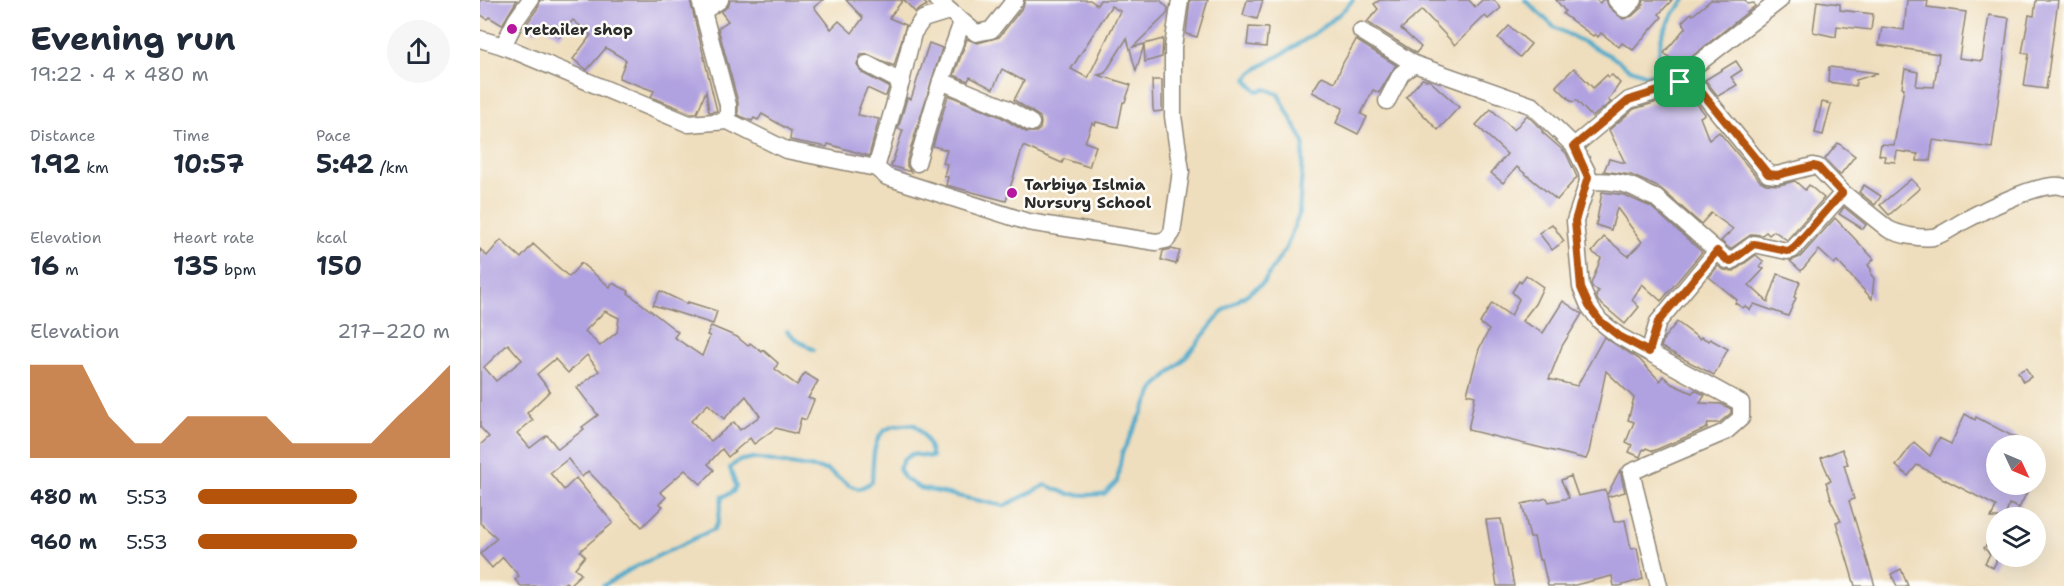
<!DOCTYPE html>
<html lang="en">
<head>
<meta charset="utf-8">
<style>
	:root { --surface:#fff; --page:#f6f6f7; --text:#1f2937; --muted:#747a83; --accent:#b45309 }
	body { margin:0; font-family:"Shantell Sans",sans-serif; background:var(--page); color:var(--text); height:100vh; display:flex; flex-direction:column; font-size:22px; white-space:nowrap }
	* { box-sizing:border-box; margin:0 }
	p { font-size:20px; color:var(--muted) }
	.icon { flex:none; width:33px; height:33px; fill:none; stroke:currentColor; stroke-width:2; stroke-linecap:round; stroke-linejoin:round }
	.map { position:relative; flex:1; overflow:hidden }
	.drawer { display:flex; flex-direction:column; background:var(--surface); width:480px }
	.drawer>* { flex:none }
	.needle { width:39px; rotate:134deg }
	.controls { position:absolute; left:1506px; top:435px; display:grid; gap:12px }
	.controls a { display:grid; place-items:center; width:60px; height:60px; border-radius:50%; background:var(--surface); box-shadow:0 6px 24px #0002; font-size:30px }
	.pin { position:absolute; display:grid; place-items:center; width:51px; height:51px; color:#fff; margin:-26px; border-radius:12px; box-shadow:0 3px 9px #0006 }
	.round { display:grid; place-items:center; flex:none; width:63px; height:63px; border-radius:32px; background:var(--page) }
	.summary { display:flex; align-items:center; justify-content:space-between; height:102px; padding:0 30px }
	h1 { font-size:33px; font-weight:700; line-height:45px }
	.metrics { display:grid; grid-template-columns:repeat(3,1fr); gap:9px; height:102px; padding:6px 30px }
	.metrics div { display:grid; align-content:center }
	.metrics b { font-size:26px; font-weight:700 }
	.metrics small { font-size:16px; font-weight:400 }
	.metrics p { font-size:16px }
	.chart { height:168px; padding:12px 30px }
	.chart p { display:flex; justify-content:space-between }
	.chart svg { width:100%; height:108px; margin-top:6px; fill:var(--accent); opacity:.7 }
	ul { padding:0 30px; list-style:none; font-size:20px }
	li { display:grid; grid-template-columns:96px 72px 1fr; align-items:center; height:45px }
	li i { height:15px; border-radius:8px; background:var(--accent) }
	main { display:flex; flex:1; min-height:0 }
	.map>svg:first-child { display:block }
</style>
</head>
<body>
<main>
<section class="drawer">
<div class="summary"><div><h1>Evening run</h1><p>19:22 · 4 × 480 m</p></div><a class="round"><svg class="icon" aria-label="share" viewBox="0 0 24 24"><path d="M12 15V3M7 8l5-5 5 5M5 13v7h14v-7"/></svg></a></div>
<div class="metrics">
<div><p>Distance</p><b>1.92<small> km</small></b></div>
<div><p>Time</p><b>10:57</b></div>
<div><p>Pace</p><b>5:42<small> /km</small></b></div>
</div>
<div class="metrics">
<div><p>Elevation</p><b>16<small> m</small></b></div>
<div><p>Heart rate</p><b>135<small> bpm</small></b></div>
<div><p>kcal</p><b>150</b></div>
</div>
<div class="chart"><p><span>Elevation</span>217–220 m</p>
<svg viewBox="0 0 160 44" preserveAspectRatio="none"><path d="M0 44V6L10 6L20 6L30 27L40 38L50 38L60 27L70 27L80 27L90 27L100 38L110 38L120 38L130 38L140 27L150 17L160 6V44z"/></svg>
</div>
<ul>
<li><b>480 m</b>5:53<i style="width:63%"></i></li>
<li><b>960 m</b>5:53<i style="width:63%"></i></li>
</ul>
</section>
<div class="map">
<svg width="1584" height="586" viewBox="0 0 1584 586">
	<rect width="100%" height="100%" fill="#fdfcf7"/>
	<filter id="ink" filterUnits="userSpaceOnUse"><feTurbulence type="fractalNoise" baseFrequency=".0167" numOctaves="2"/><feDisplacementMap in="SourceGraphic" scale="12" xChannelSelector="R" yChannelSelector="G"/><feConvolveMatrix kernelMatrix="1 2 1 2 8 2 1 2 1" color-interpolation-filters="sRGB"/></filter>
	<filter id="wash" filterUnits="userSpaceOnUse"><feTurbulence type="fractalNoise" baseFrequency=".008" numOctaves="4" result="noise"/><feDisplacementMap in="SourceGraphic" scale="24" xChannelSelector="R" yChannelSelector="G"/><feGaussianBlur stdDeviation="1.35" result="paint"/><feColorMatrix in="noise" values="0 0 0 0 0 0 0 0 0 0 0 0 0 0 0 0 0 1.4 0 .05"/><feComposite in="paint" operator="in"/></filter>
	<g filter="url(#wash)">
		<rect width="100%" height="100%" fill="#efdebd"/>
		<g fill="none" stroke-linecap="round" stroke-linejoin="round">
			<g stroke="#4ba9ca" stroke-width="4">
				<path d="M1045 0 1074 27 1133 57 1148 68 1167 75 1175 73 1182 35 1193 14 1205 0"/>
				<path d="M307 331 318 341 334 350"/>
				<path d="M123 586 153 568 234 529 238 522 242 497 253 492 256 486 250 468 258 461 273 458 347 470 369 485 379 489 392 482C394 448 391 421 435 425 445 435 449 443 452 457L432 454 424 459 419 469 425 479 440 488 524 506 566 485 588 494 608 495 624 494 637 482 642 453 675 387 706 357 743 311 783 283 806 248 819 214 824 143 798 94 786 89 777 91 766 79C776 68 785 64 797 57 823 42 853 23 873 0"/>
			</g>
		</g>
		<g id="blocks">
			<g fill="#b0a1e0" fill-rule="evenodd">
				<path d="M0 0H37L22 25 9 17 7 19 0 14Z"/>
				<path d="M60 0H210L237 111 229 112 226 91 217 113H211L171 97 174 91 139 78 146 60 126 48 107 70 93 59 111 35 93 20 79 37 61 24 55 32 45 26 59 6Z"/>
				<path d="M250 0H343L334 7 351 29 359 21 372 33 383 18 366 0H423L409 18 426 25 414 66 387 54 381 55 377 64 382 73 409 87 406 96H404L387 88 379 108H380L378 115 399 119 389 156 348 144 347 147 310 140 311 131 282 114 278 120 274 118 272 121 258 115V102L238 28 248 21 241 12 249 5Z"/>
				<path d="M424 0H442L447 5 435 12Z"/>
				<path d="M545 0H610L617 5 620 0H680L688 8 687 14 653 47 683 39 682 57 665 62 664 45 656 71 647 38 625 73 618 75 651 85 645 102H643L638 127 616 122 615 125 612 123 605 142 616 146 609 167 584 159 582 163 543 146 526 201 466 185 468 177 464 176 467 164 463 163 467 150 453 146 468 95 521 117 546 132H556L560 129 561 123 560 117 534 100 544 81 522 69 513 89 490 77 488 81 474 75 487 39 498 43 519 37 543 7ZM631 6 640 11 608 78 591 69Z"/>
				<path d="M710 0H728L717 37 706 34Z"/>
				<path d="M767 0H783L777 19 763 15Z"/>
				<path d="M900 0H989L995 7 1002 0H1014L1021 8 1008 19 1005 16 975 45 942 10 921 29 941 47 936 53 887 22 898 9 894 4Z"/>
				<path d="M1076 0H1116L1120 3 1122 0H1126L1129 7 1143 19 1152 16 1162 7 1164 0H1192L1179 14 1182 17 1153 50 1142 43 1139 47 1121 33 1118 37 1115 34 1113 36 1083 14 1085 11Z"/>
				<path d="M1231 0H1265L1267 4 1274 3 1275 6 1194 71 1189 65 1194 61 1184 53 1206 27 1202 22 1211 13 1213 15Z"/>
				<path d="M1427 0H1448L1447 7 1486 12 1479 58 1502 61 1509 15 1529 18 1512 148 1453 140 1450 161H1437L1438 154 1417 151 1415 162 1404 161 1405 156 1399 155 1401 144 1414 145 1424 88 1422 87 1425 69 1438 72 1436 86 1454 87 1459 54 1399 45 1402 27 1424 30Z"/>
				<path d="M1556 0H1578L1566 89 1544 86 1549 54 1542 53 1549 15 1554 16Z"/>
				<path d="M1337 1 1360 4V10L1393 14 1391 30 1357 26 1356 37 1333 32Z"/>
				<path d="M1029 26 1051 44 1040 57 1018 38Z"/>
				<path d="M769 27 788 28 786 47 767 45Z"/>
				<path d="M876 40 916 65 899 93 893 90 881 114 887 117 878 134 856 123 863 108 832 92 842 76 855 82 863 63Z"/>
				<path d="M449 43 462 48 427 160V166L431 172 411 166 423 130 418 129 427 98 431 99Z"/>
				<path d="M1256 61 1262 70 1251 77 1257 85 1238 96 1225 80Z"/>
				<path d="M1349 67 1398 73 1376 80V86L1348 82Z"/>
				<path d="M1094 68 1113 88 1127 75 1129 77 1132 75 1140 83 1128 100 1131 102 1112 117 1096 100 1094 102 1091 101 1076 86Z"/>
				<path d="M942 79 950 81 979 107 958 130 926 97Z"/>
				<path d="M672 80H682V111L674 112 673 109Z"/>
				<path d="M1205 89 1225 114 1220 117 1229 140 1239 132 1280 181 1286 184 1299 185 1315 181 1325 190 1329 185 1344 198 1307 240 1294 231 1289 235 1286 232 1282 235 1272 234 1250 249 1241 241 1253 229 1231 213 1221 224 1180 188 1151 175 1124 171 1129 159 1145 163 1129 130 1154 109 1197 96Z"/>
				<path d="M1342 102 1351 104 1343 135 1335 133Z"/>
				<path d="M1011 109 1034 130 1047 115 1063 131 1062 132 1086 153 1097 177 1077 200 1037 167 1023 183 1011 173 1027 154 996 125Z"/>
				<path d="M1358 143 1375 156 1360 175 1345 159Z"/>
				<path d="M1431 179 1440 188 1409 215 1400 205Z"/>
				<path d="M1384 185 1401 196 1395 205 1379 192Z"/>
				<path d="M1122 192 1144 195 1171 207 1222 252 1181 301 1162 284 1152 300 1159 307 1145 324 1118 301 1116 295 1119 291 1113 288 1111 284 1121 258 1112 252 1124 237 1148 256 1162 242 1137 208 1131 230 1116 225Z"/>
				<path d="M1364 207 1386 225 1383 229 1359 214Z"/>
				<path d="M1355 218 1394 259 1388 265 1391 269V275L1394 278 1392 299 1357 261 1354 264 1339 250 1321 271 1310 261 1320 257Z"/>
				<path d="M1072 224 1084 241 1072 250 1059 233Z"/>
				<path d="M21 240 41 258 53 244 89 277 101 263 130 287 132 283 149 291 148 293 198 332 194 337 222 356 230 336 227 335 231 326 257 337 268 346 270 343 282 352 283 350 298 363 295 369 317 385 325 373 338 381 328 398 334 400 326 420 321 418 317 434 296 428 274 444 270 438 248 457 242 449 228 464 234 470 221 484 205 470 180 492 186 497 179 504 183 506 162 527 108 471 102 477 88 459 70 473 84 490 96 478 133 523 100 551 105 556 95 568 101 574 89 585 86 582 81 586H41L35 580 39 576 23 557 12 568 0 554 17 538 0 523V445L9 437 0 427V249L7 256ZM125 311 139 318 137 332 120 346 105 331ZM28 344 42 360 16 381 4 367ZM107 355 119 371 97 388 118 415 102 427 104 429 78 449 67 435 50 448 37 433 53 420 47 413 70 391 57 374 75 359 88 373ZM266 396 280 416 260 430 254 422 231 441 211 421 228 404 244 419Z"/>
				<path d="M691 249 700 251 696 264 681 260 683 251Z"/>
				<path d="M1276 255 1284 262 1279 267 1284 269 1269 285 1288 302 1298 274 1320 282 1314 297 1316 298 1308 316 1274 304 1270 310 1265 306 1263 308 1255 303 1257 300 1229 277 1238 266 1244 270 1254 271Z"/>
				<path d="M1046 275 1063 287 1055 304 1042 321 1063 333 1083 301 1102 314 1082 346 1069 379 1097 386 1124 337 1159 359 1180 381 1183 376 1192 384 1212 393 1215 390 1225 395 1220 403 1241 404 1251 409V413L1239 423H1228L1227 428 1173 451 1166 448 1165 450 1163 449 1160 457 1149 452 1152 445 1146 442 1154 422 1148 420 1154 398 1126 371 1109 452 1106 459 988 430 995 396 987 394 999 349 1009 330 1000 323 1012 303 1031 316 1039 299 1032 292 1039 281 1041 283Z"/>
				<path d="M180 291 207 304 208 302 237 311 233 324 173 305Z"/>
				<path d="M1197 322 1220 339 1221 337 1229 341 1230 339 1248 349 1234 375 1181 347 1184 338Z"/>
				<path d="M1546 368 1551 377 1543 382 1538 372Z"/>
				<path d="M1485 414 1495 420 1496 417 1538 439 1534 446H1516V484H1551L1539 508 1529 504 1525 518H1511L1516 506 1437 465 1428 476 1416 466 1434 442 1450 456 1459 438 1471 444Z"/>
				<path d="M1362 449 1368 464 1364 465 1374 499 1369 501 1395 586H1375L1356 522 1361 521 1350 498H1351L1346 482 1351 481 1341 458Z"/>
				<path d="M1140 470 1145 492 1127 497 1134 522 1145 520 1151 549 1157 548 1163 579 1140 586H1134L1132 576 1091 586H1068L1062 560H1059L1054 537 1050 538 1042 504 1067 498 1069 502 1089 498 1081 480 1091 476 1098 496 1125 490 1127 495Z"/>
				<path d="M1021 519 1034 586H1017L1006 520Z"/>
				<path d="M1516 535V562L1513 568 1505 563 1510 554 1504 548Z"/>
				<path d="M1421 569 1428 586H1417L1411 574Z"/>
			</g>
		</g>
	</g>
	<g filter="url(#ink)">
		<use href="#blocks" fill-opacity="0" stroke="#8d8474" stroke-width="1.5"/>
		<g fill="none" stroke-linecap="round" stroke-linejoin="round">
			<g stroke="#8d8474" stroke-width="19">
				<g id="minor">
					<path d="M220 0 248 105V121"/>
					<path d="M457 0 496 33 511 30 535 0"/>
					<path d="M1136 0 1145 9 1154 0"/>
					<path d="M225 10 240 0"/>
					<path d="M881 31 934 64 1053 106 1094 146"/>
					<path d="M0 39 23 46 209 124 248 121 306 150 396 168 407 177 548 222 676 242 686 240 692 233 701 171 693 116V47L700 0"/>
					<path d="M23 46 36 20 50 0"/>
					<path d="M387 64 421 82"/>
					<path d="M1206 73 1288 174 1297 175 1333 166 1338 167 1363 193 1408 229C1420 235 1440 239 1453 237 1463 235 1473 227 1482 222 1500 212 1566 178 1584 187"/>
					<path d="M461 81 526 108 551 123"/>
					<path d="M907 101 921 74 934 64"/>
					<path d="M437 163 461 81 482 22"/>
					<path d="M396 168 421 82 433 33 443 19 469 11"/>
					<path d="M1108 182 1107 172 1094 146 1149 100 1194 86 1206 73 1300 0"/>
					<path d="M1169 352 1178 322 1237 251 1247 260 1251 261 1274 244 1307 251 1312 250 1363 193"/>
					<path d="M1179 586 1151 472 1245 432 1261 418V403L1139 336 1120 321 1109 306 1101 287 1095 221 1108 182C1124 180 1145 182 1159 190 1166 194 1169 196 1176 198L1237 251"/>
				</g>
			</g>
			<use href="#minor" stroke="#fff" stroke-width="16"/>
		</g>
	</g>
	<g fill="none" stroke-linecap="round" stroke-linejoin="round" filter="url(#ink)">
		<g stroke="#fff" stroke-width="12">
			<path id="route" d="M1206 73 1288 174 1297 175 1333 166 1338 167 1362 193 1312 250 1307 251 1274 244 1251 261 1247 260 1237 251 1178 322 1169 352 1139 336 1120 321 1109 306 1101 288 1095 221 1108 177 1094 146 1149 100 1194 86Z"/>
		</g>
		<use href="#route" stroke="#b45309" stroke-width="8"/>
	</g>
	<g fill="#b5179e" stroke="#fdfcf7" stroke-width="2">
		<circle cx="32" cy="29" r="6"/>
		<circle cx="532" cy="193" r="6"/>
	</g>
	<g text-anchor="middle" stroke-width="5" stroke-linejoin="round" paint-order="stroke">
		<g font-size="16" font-weight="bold" fill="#2b2b2b" stroke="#fdfcf7" text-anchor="start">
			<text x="44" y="35">retailer shop</text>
			<text x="544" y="190">Tarbiya Islmia<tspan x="544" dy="18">Nursury School</tspan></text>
		</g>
	</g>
</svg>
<div class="controls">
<a><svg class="needle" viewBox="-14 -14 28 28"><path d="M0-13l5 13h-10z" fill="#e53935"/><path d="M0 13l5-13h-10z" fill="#747a83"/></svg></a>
<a><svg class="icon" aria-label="layers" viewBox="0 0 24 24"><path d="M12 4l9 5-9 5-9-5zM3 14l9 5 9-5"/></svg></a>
</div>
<div class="pin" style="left:1200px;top:82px;background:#1e9e55"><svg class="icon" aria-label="arrive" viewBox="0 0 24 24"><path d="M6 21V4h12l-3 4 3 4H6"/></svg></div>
</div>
</main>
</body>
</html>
